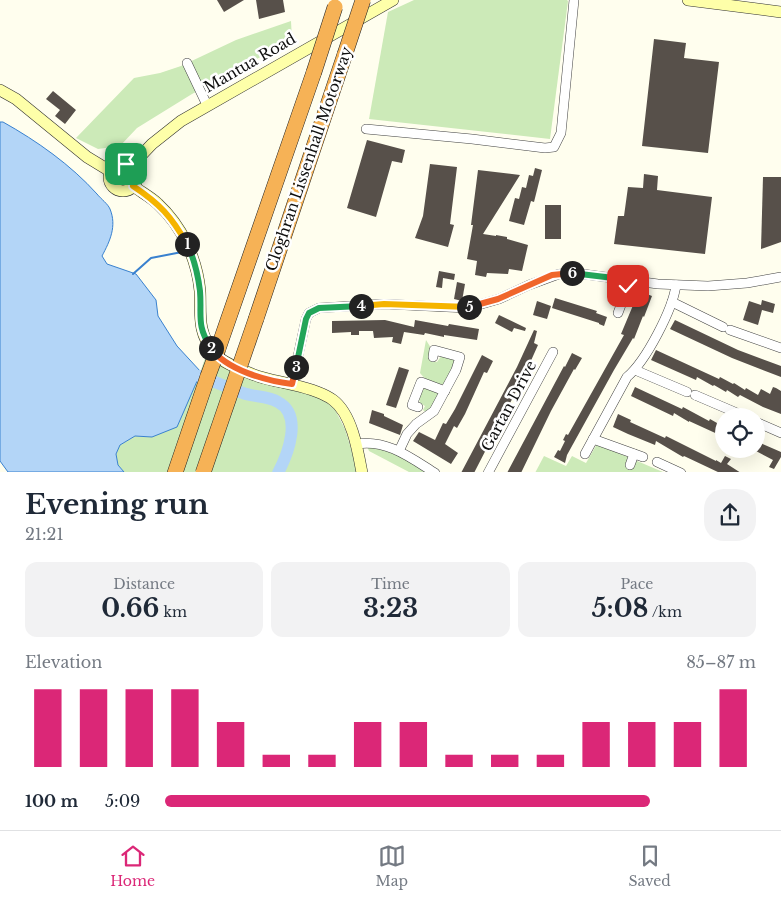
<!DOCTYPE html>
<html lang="en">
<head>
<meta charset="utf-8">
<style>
	:root { --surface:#fff; --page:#f2f2f3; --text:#1f2937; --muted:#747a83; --line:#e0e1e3; --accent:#db2777 }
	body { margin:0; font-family:"Libre Baskerville",serif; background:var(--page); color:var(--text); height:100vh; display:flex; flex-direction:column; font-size:19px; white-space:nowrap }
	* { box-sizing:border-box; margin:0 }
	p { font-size:16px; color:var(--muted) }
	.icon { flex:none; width:28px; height:28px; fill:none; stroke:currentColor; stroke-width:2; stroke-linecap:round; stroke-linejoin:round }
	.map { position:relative; height:472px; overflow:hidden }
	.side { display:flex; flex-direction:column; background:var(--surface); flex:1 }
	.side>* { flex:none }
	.buttons { position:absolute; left:715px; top:408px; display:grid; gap:10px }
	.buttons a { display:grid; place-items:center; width:50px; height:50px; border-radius:50%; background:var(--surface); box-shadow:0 5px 20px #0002; font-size:25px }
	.pin { position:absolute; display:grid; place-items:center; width:42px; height:42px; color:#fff; margin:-21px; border-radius:10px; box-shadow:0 2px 8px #0006 }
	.km { position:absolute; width:25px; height:25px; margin:-12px; border-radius:50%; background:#222; color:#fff; font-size:14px; line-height:25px; text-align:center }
	.round { display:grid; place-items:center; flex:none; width:52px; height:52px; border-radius:20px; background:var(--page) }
	.head { display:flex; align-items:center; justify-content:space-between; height:85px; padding:0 25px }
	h1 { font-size:28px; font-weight:800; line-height:38px }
	.stats { display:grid; grid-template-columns:repeat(3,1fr); gap:8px; height:85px; padding:5px 25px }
	.stats div { display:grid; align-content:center; border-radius:12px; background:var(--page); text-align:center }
	.stats b { font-size:25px; font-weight:800 }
	.stats small { font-size:14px; font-weight:400 }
	.stats p { font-size:14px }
	.chart { height:140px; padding:10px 25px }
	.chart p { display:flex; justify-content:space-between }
	.chart svg { width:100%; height:90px; margin-top:5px; stroke:var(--accent); stroke-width:6 }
	ul { padding:0 25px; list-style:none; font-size:16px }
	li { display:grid; grid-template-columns:80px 60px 1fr; align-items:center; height:38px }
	li i { height:12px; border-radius:6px; background:var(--accent) }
	.dock { display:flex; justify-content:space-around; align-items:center; height:70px; border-top:1px solid var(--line); background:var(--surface); font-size:14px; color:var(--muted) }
	.dock a { display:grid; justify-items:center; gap:2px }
	.dock .on { color:var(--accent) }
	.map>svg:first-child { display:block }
</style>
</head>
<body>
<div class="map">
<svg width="781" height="473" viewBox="0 0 781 473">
	<rect width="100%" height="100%" fill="#fffeee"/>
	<g fill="#cceab8">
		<path d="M414 0H567L568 1 550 139 369 119 388 12Z"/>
		<path d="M291 21 292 40 192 94 137 128 120 146 98 149 76 138 134 78 160 73 181 66 236 40Z"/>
		<path d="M426 340 431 348 429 360 437 362 442 355 456 359V363L445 384C435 385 426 381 420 373Z"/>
		<path d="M207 352 248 379 301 391 322 399 334 408 345 429 358 472H124L118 465 116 454 120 445 135 436 152 437 199 376Z"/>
		<path d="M427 387 437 392 439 395 437 403 427 413 423 410 425 406 420 403 419 398 422 390Z"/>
		<path d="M597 444 663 472 535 473 544 456 566 466 572 456 586 463Z"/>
		<path d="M367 446C389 446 411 462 428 472H409L369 451Z"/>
	</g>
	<path fill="#b3d5f7" stroke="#3981cf" d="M0 122H3C37 141 71 165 97 194 101 199 108 204 110 209 117 226 110 241 102 256L107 264 136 274 156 300 158 316 177 346 201 372 177 427 152 437 135 436 120 445 116 454 118 465 124 472H8L0 461Z"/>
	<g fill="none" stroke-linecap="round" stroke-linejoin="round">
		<path stroke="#3981cf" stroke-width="2" d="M133 274 151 258 182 252"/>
		<path stroke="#b3d5f7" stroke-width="12" d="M199 376C214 381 228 388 243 393 254 397 268 396 278 402 303 415 288 454 278 473"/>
	</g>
	<g fill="#57504a">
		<path d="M217 0H244L224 12Z"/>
		<path d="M256 0H283L285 12 259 19Z"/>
		<path d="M654 39 686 43 684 58 719 62 708 153 642 146Z"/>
		<path d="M53 91 76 110 65 124 55 116 60 110 46 99Z"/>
		<path d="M367 140 405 150 402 163 392 161 376 217 347 208Z"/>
		<path d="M430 164 457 167 450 224 454 225 448 247 415 238 423 216Z"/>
		<path d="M535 168 542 170 534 202 531 201 524 225 509 221 515 198 519 199 522 187 526 188 529 175 533 176Z"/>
		<path d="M478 170 520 175 483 234 496 236V235L507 237V239L528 245 522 271 509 269 508 274 487 273 486 277 475 275 477 261 467 259 473 225H471Z"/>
		<path d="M644 174 658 176 657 190 712 197 705 254 614 244 618 216H624L628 187 643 188Z"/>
		<path d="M763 177H781V242L761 249Z"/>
		<rect x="545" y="205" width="16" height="34"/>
		<path d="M439 271 455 274 454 280 443 278 442 288 436 287Z"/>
		<path d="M457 282 465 284 462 301 454 299Z"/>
		<path d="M639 291 652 296 644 317 643 316 634 339 633 338 614 370 567 455 565 463 554 457 558 450 560 451 565 441 563 440 566 434 568 435 624 335 621 334Z"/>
		<path d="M555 298 597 311 596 313 607 317 604 326 599 324V323L552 308Z"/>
		<path d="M762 300 775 304 773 313 762 310 758 325 743 320 749 301 761 305Z"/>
		<path d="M537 301 551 306 547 319 533 315Z"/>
		<path d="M499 315 526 328 525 331 514 328 512 332 495 323Z"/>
		<path d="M385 320 414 327 415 320 448 326 449 324 479 329 477 340 444 335V337L425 333 424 335 404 332 401 344 392 342 393 337 374 338 373 331H359V335H351V332L332 333V321Z"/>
		<path d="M675 320 738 350 781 366V377L732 358 670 329Z"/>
		<path d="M534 330 537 331 534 343 538 345 525 374 474 473H461L517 367Z"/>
		<path d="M656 350 719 379 720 377 733 384 734 383 745 390 746 388 758 395 761 389 770 394 773 387 776 388 781 391V414L763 407 740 395 738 397 727 390 726 392 714 385 713 386 697 377 696 380 651 360Z"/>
		<path d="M572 353 582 358 575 370 574 369 551 411 521 473H507L564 366 565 367Z"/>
		<path d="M482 355 493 361 487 373 484 372 465 414 457 428 454 426 445 444 458 453 451 464 413 441 419 432 435 440 443 423 446 424 455 409Z"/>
		<path d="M399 367 409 370 396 408 386 405Z"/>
		<path d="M635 387 682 409 683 407 709 421 710 419 724 427V437L689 421V422L674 413 673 416 631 396Z"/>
		<path d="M372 410 384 414V416L403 425 400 435 369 423Z"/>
		<path d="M618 414 631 420 630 422 665 438 666 436 716 461V460L721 463 725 456 731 459 727 464 741 473H720L684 456 683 457 656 441 655 445 628 434 613 427Z"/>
		<path d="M756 441 781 452V457L774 469 769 467 773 460 756 451Z"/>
	</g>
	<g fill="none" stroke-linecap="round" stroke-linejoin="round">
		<g stroke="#414141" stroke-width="10">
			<g id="street">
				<path d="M187 63 207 105"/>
				<path d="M366 129 472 139 545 148 554 147 561 133 574 0"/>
				<path d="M672 302 723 327"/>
				<path d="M618 313 630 281"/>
				<path d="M730 330 781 348"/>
				<path d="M635 370 687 392"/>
				<path d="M292 384 306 319 309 313 319 308 384 304 468 308 499 299 529 285 559 274 575 273 658 284 708 286 747 283 781 277"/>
				<path d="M695 395 744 416"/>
				<path d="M418 407 412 405 421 382 445 391"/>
				<path d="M756 422 781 433"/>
				<path d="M593 439 643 457"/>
				<path d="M357 444C387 439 411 458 435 473"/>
				<path d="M399 451 407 434 416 424 434 411 456 370 460 357 434 350 433 357"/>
				<path d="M585 454 627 377C646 361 673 309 676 285"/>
				<path d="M657 462 681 473"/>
				<path d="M630 465 634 454"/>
				<path d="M488 473 553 352"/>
			</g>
		</g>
		<g stroke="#303030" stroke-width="12">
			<g id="secondary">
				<path d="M688 0 781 12"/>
				<path d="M0 90 16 99 87 157 110 171"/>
				<circle cx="123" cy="177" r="14"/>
				<path d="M131 166 152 144 181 121 393 0"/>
				<path d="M133 186C141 192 151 197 158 204 182 226 197 259 200 291 201 316 197 331 214 353 221 362 236 367 247 372 262 379 278 381 294 385 307 388 322 392 333 400 352 414 358 451 362 473"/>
			</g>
		</g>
		<g stroke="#1f1f1f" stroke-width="16">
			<g id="highway">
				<path d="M256 319 345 54"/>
				<path d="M218 349 314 72"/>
				<path d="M175 473 208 376"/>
			</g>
		</g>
		<use href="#street" stroke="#fff" stroke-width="9"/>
		<use href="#secondary" stroke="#feffa9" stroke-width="11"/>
		<use href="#highway" stroke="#f6b256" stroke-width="15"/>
		<g stroke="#1f1f1f" stroke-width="16" stroke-linecap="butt">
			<g id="highway-bridge">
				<path d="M345 54 363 0"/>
				<path d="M314 72 335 7"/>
				<path d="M208 376 218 349"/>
				<path d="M203 473 256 319"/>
			</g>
		</g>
		<use href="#highway-bridge" stroke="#f6b256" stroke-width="15"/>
	</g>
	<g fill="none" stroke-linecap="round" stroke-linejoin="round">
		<g stroke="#fff" stroke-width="10">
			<path id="split-1" d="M126 164C136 168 139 177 133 186 160 204 171 216 187 244"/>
		</g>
		<g stroke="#fff" stroke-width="10">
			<path id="split-2" d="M187 244C194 258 198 275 200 291 202 316 196 325 211 348"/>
		</g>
		<g stroke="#fff" stroke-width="10">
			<path id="split-3" d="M211 348C226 370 267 381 292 384L296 367"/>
		</g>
		<g stroke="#fff" stroke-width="10">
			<path id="split-4" d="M296 367 306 319 309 313 319 308 361 306"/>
		</g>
		<g stroke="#fff" stroke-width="10">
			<path id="split-5" d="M361 306 384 304 469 307"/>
		</g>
		<g stroke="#fff" stroke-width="10">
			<path id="split-6" d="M469 307 498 299 552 275 572 273"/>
		</g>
		<g stroke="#fff" stroke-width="10">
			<path id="split-7" d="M572 273 630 280 628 286"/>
		</g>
		<use href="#split-1" stroke="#f5b400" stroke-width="6"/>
		<use href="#split-2" stroke="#22a559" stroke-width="6"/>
		<use href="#split-3" stroke="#f0652b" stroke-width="6"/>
		<use href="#split-4" stroke="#22a559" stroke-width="6"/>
		<use href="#split-5" stroke="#f5b400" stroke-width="6"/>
		<use href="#split-6" stroke="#f0652b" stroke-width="6"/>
		<use href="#split-7" stroke="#22a559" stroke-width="6"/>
	</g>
	<g text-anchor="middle" stroke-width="5" stroke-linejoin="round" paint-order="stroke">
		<g font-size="15" fill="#0e0e0e" stroke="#fff">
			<text transform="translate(250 63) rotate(-30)" y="5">Mantua Road</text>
			<text transform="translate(309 159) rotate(-71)" y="5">Cloghran Lissenhall Motorway</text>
			<text transform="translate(509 406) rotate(-62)" y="5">Gartan Drive</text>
		</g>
	</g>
</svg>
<div class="buttons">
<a><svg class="icon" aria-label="locate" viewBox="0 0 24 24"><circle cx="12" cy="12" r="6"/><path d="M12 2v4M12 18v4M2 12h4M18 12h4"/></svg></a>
</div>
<div class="pin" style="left:126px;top:164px;background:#1e9e55"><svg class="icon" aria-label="arrive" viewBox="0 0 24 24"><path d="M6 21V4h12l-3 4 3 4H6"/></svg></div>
<div class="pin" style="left:628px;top:286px;background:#d93025"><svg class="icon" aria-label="check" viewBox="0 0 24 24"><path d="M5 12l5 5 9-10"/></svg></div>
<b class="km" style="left:187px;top:244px">1</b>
<b class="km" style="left:211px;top:348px">2</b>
<b class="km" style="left:296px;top:367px">3</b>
<b class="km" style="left:361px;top:306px">4</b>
<b class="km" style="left:469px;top:307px">5</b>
<b class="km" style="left:572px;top:273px">6</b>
</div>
<section class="side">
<div class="head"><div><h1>Evening run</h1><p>21:21</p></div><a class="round"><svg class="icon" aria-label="share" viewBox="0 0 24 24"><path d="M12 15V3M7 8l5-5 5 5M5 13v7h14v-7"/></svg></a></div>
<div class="stats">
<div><p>Distance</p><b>0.66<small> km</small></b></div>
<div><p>Time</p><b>3:23</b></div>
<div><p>Pace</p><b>5:08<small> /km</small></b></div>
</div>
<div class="chart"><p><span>Elevation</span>85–87 m</p>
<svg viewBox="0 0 160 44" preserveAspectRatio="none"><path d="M5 44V6M15 44V6M25 44V6M35 44V6M45 44V22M55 44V38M65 44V38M75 44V22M85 44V22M95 44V38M105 44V38M115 44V38M125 44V22M135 44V22M145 44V22M155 44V6"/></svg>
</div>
<ul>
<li><b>100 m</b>5:09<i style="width:82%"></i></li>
</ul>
</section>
<nav class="dock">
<a class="on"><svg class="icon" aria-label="home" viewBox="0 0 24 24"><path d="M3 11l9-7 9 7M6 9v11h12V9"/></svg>Home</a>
<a><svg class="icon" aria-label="map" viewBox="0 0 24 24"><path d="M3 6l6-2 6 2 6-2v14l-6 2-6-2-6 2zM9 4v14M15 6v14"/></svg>Map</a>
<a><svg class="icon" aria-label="saved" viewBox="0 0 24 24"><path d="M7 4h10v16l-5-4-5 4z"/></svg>Saved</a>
</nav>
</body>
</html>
